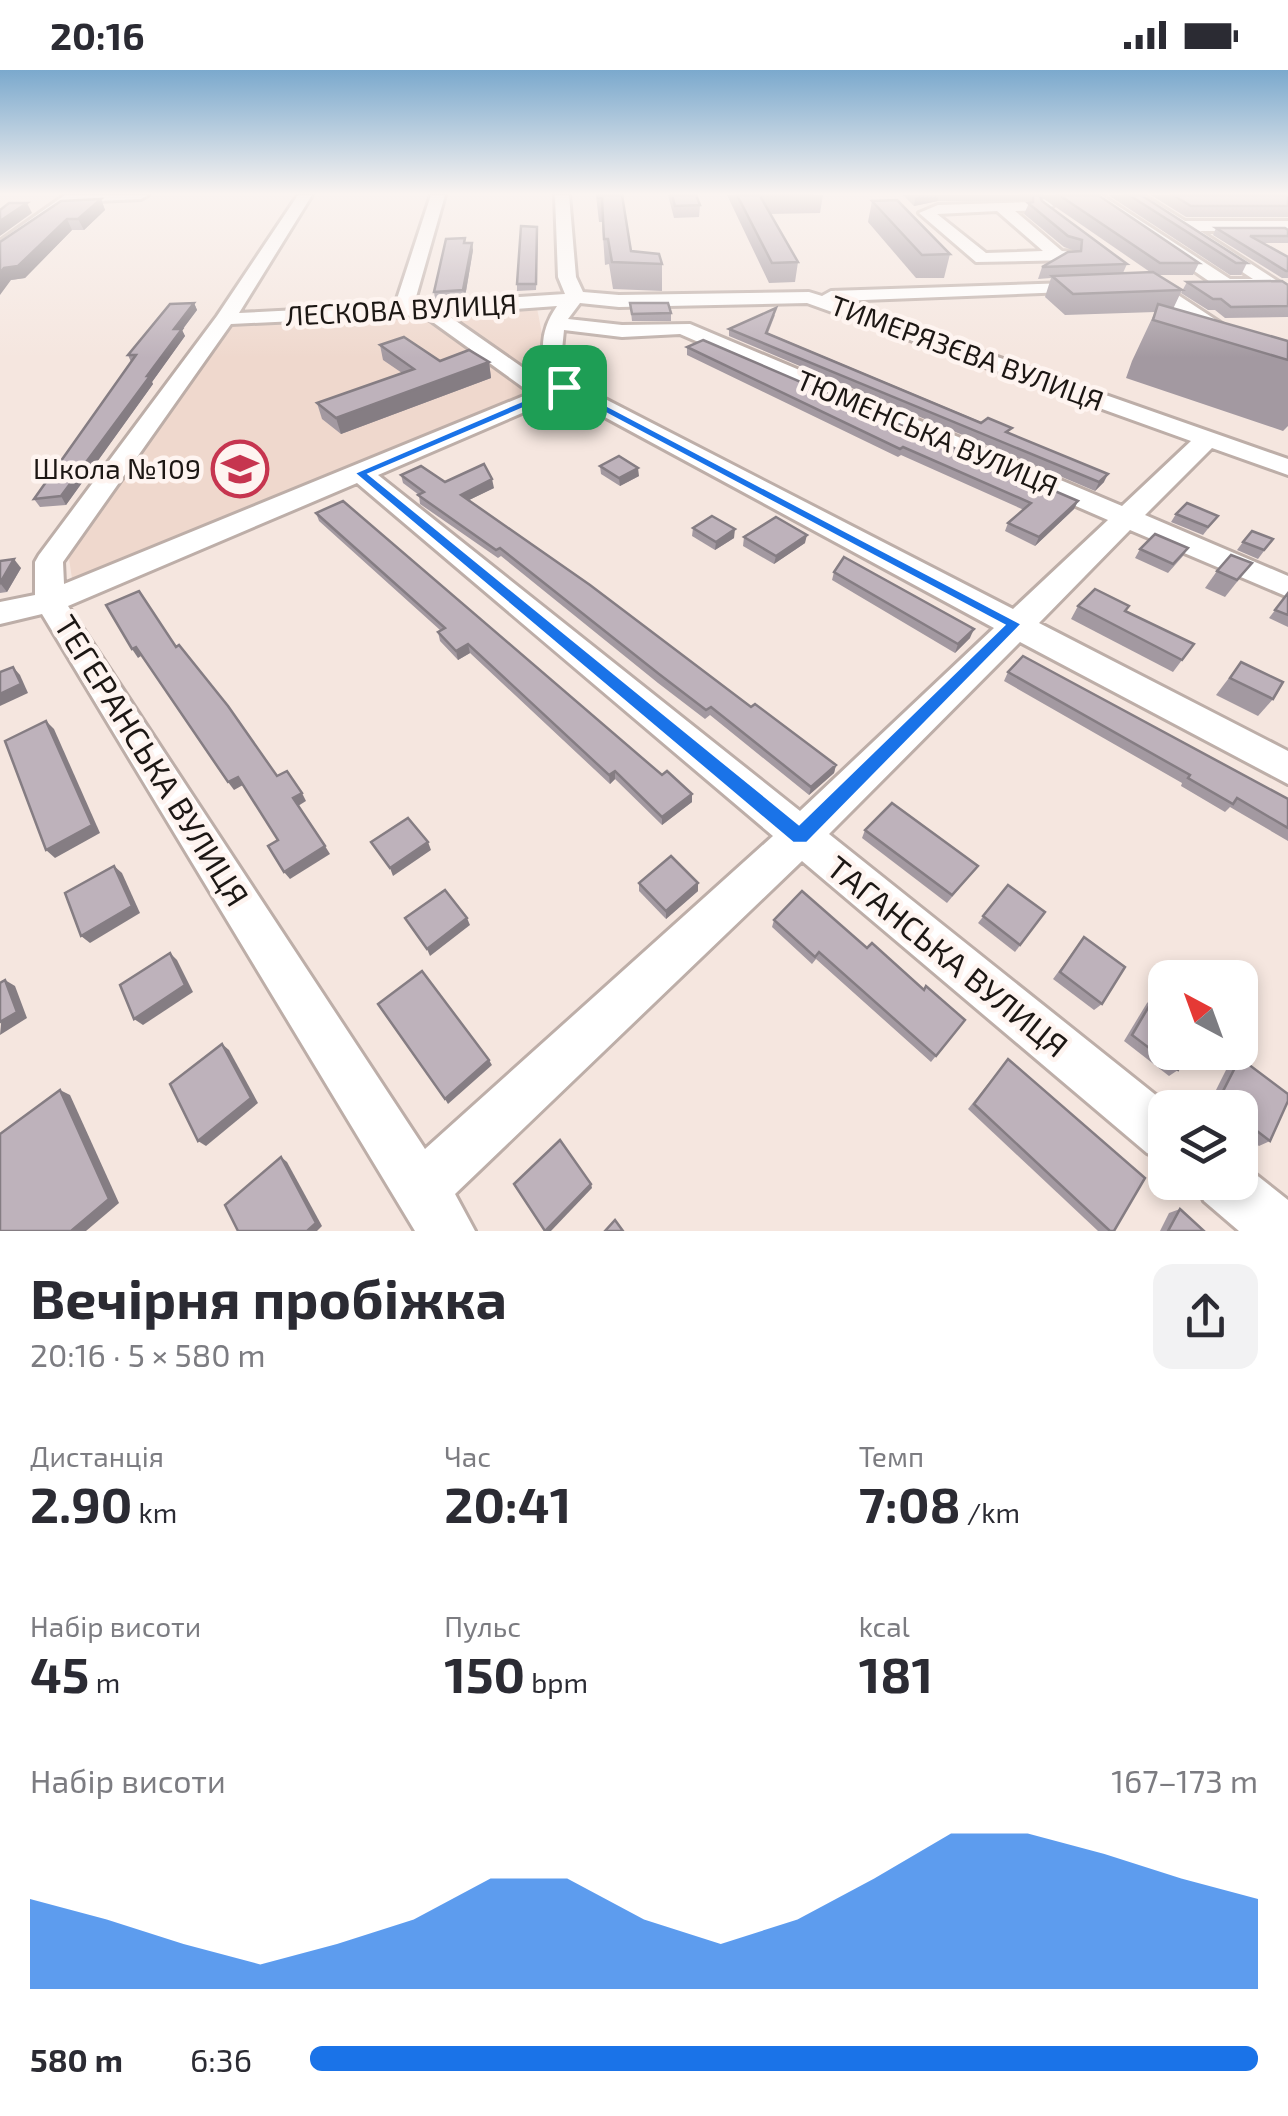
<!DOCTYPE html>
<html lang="uk">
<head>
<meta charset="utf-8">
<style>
	:root { --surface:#fff; --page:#f2f2f3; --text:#2b2b33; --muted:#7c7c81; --accent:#1a73e8 }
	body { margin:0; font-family:"Exo 2",sans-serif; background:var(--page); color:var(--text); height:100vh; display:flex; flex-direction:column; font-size:38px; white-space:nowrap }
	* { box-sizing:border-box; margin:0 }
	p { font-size:32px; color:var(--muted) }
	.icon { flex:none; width:55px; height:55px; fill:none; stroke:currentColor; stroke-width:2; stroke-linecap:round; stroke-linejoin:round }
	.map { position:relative; height:1161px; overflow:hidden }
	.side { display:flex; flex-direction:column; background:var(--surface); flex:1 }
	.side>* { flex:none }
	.needle { width:65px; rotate:319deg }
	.controls { position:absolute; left:1148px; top:890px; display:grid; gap:20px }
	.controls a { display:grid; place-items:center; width:110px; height:110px; border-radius:20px; background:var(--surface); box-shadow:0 5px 15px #0003; font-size:50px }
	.pin { position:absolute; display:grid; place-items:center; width:85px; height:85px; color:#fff; margin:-42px; border-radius:20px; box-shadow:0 5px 15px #0006 }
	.round { display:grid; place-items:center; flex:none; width:105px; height:105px; border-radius:20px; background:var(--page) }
	.head { display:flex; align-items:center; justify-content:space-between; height:170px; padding:0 30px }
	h1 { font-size:55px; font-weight:700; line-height:75px }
	.metrics { display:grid; grid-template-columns:repeat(3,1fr); gap:15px; height:170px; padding:10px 30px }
	.metrics div { display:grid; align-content:center }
	.metrics b { font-size:50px; font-weight:700 }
	.metrics small { font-size:28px; font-weight:400 }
	.metrics p { font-size:28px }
	.chart { height:280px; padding:20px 30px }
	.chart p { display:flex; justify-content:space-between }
	.chart svg { width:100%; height:180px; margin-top:10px; fill:var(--accent); opacity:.7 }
	ul { padding:0 30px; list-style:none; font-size:32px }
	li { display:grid; grid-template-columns:160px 120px 1fr; align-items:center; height:75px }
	li i { height:25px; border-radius:12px; background:var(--accent) }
	.status { display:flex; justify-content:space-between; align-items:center; height:70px; padding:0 50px; background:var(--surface); direction:ltr }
	.status svg { height:28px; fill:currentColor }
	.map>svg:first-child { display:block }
</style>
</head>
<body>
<div class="status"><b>20:16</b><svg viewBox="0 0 49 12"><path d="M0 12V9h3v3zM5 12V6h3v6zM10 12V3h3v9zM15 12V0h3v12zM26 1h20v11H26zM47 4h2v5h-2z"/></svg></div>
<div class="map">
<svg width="1288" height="1161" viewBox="0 0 1288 1161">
	<rect width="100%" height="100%" fill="#f5e6df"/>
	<path fill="#efd8cd" d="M537 238 552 316 73 515 68 482 231 255Z"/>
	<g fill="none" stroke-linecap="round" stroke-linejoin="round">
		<g stroke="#bdaea8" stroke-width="6">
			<g id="minor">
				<path d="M65 125H148L141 129 74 132 0 184V171Z"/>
				<path d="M298 125H312L239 243 395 235 431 125H445L414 234 565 224 558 207 555 125H569L576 207 583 222 619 225 809 222 822 226 831 221 1098 212V220L1092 221 838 231 1288 389V405L1212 378 1145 445 1288 506V527L1130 460 1039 553 1288 681V714L1020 572 829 764 1172 1038H1165V1091L1147 1083 802 791 455 1124 475 1161H415L42 544 0 554V532L35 525V492L39 485 217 246ZM580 233 619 237 807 233 1191 371 1122 436 690 254 622 255 568 249ZM557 236C539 262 539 286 553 314L549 316 446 244ZM423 245 531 323 64 514 63 492 231 254ZM564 260 622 267 680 264 1108 450 1013 539 574 313 562 280ZM564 325 994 558 800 741 378 405ZM357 413 773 766 425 1079 68 536Z"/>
				<path d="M1023 125C1036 125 1045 126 1053 136L1046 140 1015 141 1062 181 1074 182V190L976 192 919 143 938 135 1031 132ZM997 141 1043 181 986 183 937 144Z"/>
				<path d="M1084 125H1101L1230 209H1253L1126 125H1143L1185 151H1288V161H1200L1282 214 1273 219 1219 218Z"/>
				<path d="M1141 209 1155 210 1288 297V313L1145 219 1135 218V210Z"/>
				<path d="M1240 1092 1288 1130V1161H1239L1204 1131 1196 1112H1240Z"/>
			</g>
		</g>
		<use href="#minor" fill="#fff" fill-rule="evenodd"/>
	</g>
	<g fill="#a399a1" fill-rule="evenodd">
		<path d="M596 125H622L631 181 662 194V221L613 219 609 194 605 195 602 152H599Z"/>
		<path d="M668 125H696L700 135 699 147 674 148Z"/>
		<path d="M727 125H823L820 143 770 144 798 192 795 212 769 213Z"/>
		<path d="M903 125H1098L1199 193 1193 205H1158L1182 220 1173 239 1288 271V356L1283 361 1126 308 1132 291 1155 242 1065 245 1045 227 1051 208 1038 209 1042 197 1075 181 1064 177 1024 144 1030 131H938L914 136ZM1044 129 1150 202 1123 203 1127 194 1042 130Z"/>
		<path d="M1108 125H1141L1247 193 1241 205H1230Z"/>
		<path d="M1151 125H1288V147H1186Z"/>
		<path d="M101 129 105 140 84 160H72L25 208 11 210 0 172Z"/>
		<path d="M872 131 950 184 944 208H916L868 152Z"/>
		<path d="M1216 158 1288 160V173H1262L1288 187V208H1282L1213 165Z"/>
		<path d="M538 163 536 220 517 221V214Z"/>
		<path d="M466 173 473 180 465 227 435 229 434 222Z"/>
		<path d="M1187 212 1288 215V247L1225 248 1215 240H1208L1181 223Z"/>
		<path d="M194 233 197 240 182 260 185 266 152 312 153 314 66 435 40 437 34 429 131 292 128 285Z"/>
		<path d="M630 233 671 243V251H632Z"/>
		<path d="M775 245 768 263 1010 364 1104 412 1095 421 729 266V259Z"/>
		<path d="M380 275 440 291 489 292 491 308 341 364 322 349 317 333 402 303 383 290Z"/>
		<path d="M687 277 1078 431 1074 439 1035 476 1005 461 1008 453 1024 440 901 385 898 387 687 285Z"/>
		<path d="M600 396 639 406 620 416 601 404Z"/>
		<path d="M401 405 445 412 494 418 469 430 751 637 836 695 834 703 809 725 710 645 705 649 658 613 501 486 498 488 420 434 419 425 403 413Z"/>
		<path d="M316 443 662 705 692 724V732L662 755 615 709 610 714 470 583 458 590 440 571 438 562 440 560 319 451Z"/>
		<path d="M1176 444 1218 446 1203 465 1171 452Z"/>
		<path d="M693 458 734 468 715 480 692 466Z"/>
		<path d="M744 467 805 473 774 494 743 476Z"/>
		<path d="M1273 469 1258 489 1237 480 1243 472Z"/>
		<path d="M1188 478 1183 486 1168 503 1135 488 1140 479Z"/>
		<path d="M0 491 21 498 7 522 0 523Z"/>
		<path d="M1252 493 1225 527 1205 518 1217 501Z"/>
		<path d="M834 502 970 568 955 583 832 510Z"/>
		<path d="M1288 523V557L1269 548Z"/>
		<path d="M1078 536 1194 574 1173 602 1071 549Z"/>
		<path d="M1241 592 1273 629 1258 646 1216 625Z"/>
		<path d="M1008 602 1288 729V771L1230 737 1225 742 1181 716 1182 713 1004 611Z"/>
		<path d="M865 760 978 796 947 833 862 768Z"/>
		<path d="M639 813H698V821L666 849 639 821Z"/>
		<path d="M1008 815 1045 842 1015 882 978 853Z"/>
		<path d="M774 850 867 878 965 950 931 992 816 889 812 894 772 857Z"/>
		<path d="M1084 867 1102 934 1094 940 1053 909Z"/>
		<path d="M1155 926 1178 1000 1169 1006 1124 971 1147 933Z"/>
		<path d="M1240 988 1270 1071 1259 1076 1240 1061V1038H1210L1208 1036 1229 994Z"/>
		<path d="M1008 989 1114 1161H1098L968 1039Z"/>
		<path d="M1180 1139 1204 1161H1160L1169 1143Z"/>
	</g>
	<g fill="#857d83">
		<path d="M916 125H939L938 131 914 136Z"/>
		<path d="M101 129 105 140 84 160 78 149Z"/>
		<path d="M27 133 32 143 0 166V151Z"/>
		<path d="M67 149 72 160 25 208 11 210 0 225V203L4 198Z"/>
		<path d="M472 173 473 180 465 227 463 220Z"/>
		<path d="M194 233 197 240 182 260 185 266 152 312 153 314 66 435 61 426 147 306 174 259Z"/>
		<path d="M489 292 491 308 341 364 336 348Z"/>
		<path d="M638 398 639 406 620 416 619 408Z"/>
		<path d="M1108 404 1104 412 1095 421 1099 412Z"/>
		<path d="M492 409 494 418 463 433 461 425Z"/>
		<path d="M1078 431 1074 439 1035 476 1039 467Z"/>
		<path d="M735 459 734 468 715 480 716 472Z"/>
		<path d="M807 465 805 473 774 494 776 486Z"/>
		<path d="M14 489 21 498 7 522 0 513Z"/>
		<path d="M974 559 970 568 955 583 958 574Z"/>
		<path d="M468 574 470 583 458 590 456 581Z"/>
		<path d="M136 577 141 586 138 588 132 579Z"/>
		<path d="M13 597 20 605 28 623 0 636V624Z"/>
		<path d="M46 651 54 659 100 763 55 788 46 780Z"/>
		<path d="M836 695 834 703 809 725 811 717Z"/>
		<path d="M615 701V709L610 714 609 705Z"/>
		<path d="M238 707 243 715 234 720 228 712Z"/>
		<path d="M302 723 306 731 298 736 293 728Z"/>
		<path d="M692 724V732L662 755V747Z"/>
		<path d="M428 772 431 780 393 806 390 798Z"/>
		<path d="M325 776 330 784 290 809 284 802Z"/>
		<path d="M114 796 122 803 140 843 90 873 81 866Z"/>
		<path d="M698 813V821L666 849V841Z"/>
		<path d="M467 848 470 855 430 886 427 879Z"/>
		<path d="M170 883 177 890 193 922 143 955 134 949Z"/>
		<path d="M5 910 15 916 27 948 0 965Z"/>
		<path d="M222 974 229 980 258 1033 206 1076 198 1071Z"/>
		<path d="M489 990 492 995 448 1034 445 1029Z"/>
		<path d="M60 1020 70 1025 119 1133 86 1161H71Z"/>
		<path d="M281 1087 287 1092 322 1156 317 1161H307Z"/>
		<path d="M591 1114 592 1118 551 1161H546Z"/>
	</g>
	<g fill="#beb2bb" stroke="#857d83" stroke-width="2.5">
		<path d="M598 125H622L631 181 659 184 662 194 612 192 608 169H604L602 128H598Z"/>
		<path d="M672 125H696L700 135 675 136Z"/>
		<path d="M737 125H814L760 126 798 192 772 193Z"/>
		<path d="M1033 125H1039L1042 131 1127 194 1042 197 1068 182 1081 181 1082 170 1068 166 1028 133 1033 132Z"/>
		<path d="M1059 125H1098L1199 193H1160Z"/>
		<path d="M1129 125H1141L1247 193H1236Z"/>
		<path d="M1173 125H1288V136H1191Z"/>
		<path d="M101 129 78 149H67L18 196 4 198 0 203V172L61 131Z"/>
		<path d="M897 130 950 184 922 185 872 131Z"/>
		<path d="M9 133H27L0 151V140Z"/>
		<path d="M521 156 537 157 536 214H517Z"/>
		<path d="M1216 158H1285L1288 160V166H1250L1288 187V201H1286Z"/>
		<path d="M465 168 464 173H472L463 220 434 222 446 169Z"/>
		<path d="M1153 202 1182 220 1073 224 1052 206Z"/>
		<path d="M1282 211 1288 215V236L1231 237 1221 229H1213L1187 212Z"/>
		<path d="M194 233 174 259H182L147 306H150L61 426 34 429 136 285H128L170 234Z"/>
		<path d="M630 233H668L671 243 632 244Z"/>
		<path d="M1158 234 1288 271V290L1153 250Z"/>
		<path d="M776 238 766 263 981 353 988 348 1012 358 1006 362 1108 404 1099 412 729 259Z"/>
		<path d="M404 267 440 291 469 280 489 292 336 348 317 333 414 299 380 275Z"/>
		<path d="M703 270 1078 431 1039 467 1008 453 1031 433 903 377 900 379 687 277Z"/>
		<path d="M619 386 638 398 619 408 600 396Z"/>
		<path d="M484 394 492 409 461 425 590 515 751 637 755 634 836 695 811 717 711 637 706 640 659 604 500 478 496 480 418 425 424 422 401 405 421 396 445 412Z"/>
		<path d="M343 431 662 705 667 701 692 724 662 747 615 701 609 705 468 574 456 581 438 562 445 558 316 443Z"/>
		<path d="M1187 433 1218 446 1208 457 1176 444Z"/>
		<path d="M712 446 735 459 716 472 693 458Z"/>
		<path d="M776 447 807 465 776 486 744 467Z"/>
		<path d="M1252 461 1273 469 1264 480 1243 472Z"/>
		<path d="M1155 464 1188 478 1173 494 1140 479Z"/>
		<path d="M1231 485 1252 493 1237 510 1217 501Z"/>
		<path d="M844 487 974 559 958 574 834 502Z"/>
		<path d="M14 489 0 513V491Z"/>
		<path d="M1095 519 1129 536 1125 541 1194 574 1182 590 1078 536Z"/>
		<path d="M139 521 176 577 179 575 228 636 277 706 287 701 302 723 293 728 325 776 284 802 268 776 278 770 238 707 228 712 136 577 132 579 106 535Z"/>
		<path d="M1288 523V545L1275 540Z"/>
		<path d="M1023 586 1288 729V758L1237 728 1233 734 1188 708 1190 705 1008 602Z"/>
		<path d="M1241 592 1283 612 1273 629 1230 608Z"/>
		<path d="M13 597 21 614 0 624V602Z"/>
		<path d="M46 651 92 755 46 780 5 671Z"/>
		<path d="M892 733 978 796 952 825 865 760Z"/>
		<path d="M408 748 428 772 390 798 371 772Z"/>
		<path d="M671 786 698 813 666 841 639 813Z"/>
		<path d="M114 796 132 836 81 866 65 823Z"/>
		<path d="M1008 815 1045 842 1020 875 983 846Z"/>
		<path d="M445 820 467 848 427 879 405 848Z"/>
		<path d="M802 821 867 878 872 873 924 920 926 916 965 950 936 986 819 882 815 887 774 850Z"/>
		<path d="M1084 867 1125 897 1102 934 1060 902Z"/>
		<path d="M170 883 185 915 134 949 120 915Z"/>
		<path d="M422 901 489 990 445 1029 378 934Z"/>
		<path d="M5 910 17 942 0 952V913Z"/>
		<path d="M1155 926 1165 934V982H1188L1178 1000 1132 965Z"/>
		<path d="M222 974 251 1028 198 1071 170 1014Z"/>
		<path d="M1240 988 1288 1024V1031L1270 1071 1240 1048V1038H1227L1218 1031Z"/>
		<path d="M1008 989 1145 1108 1114 1161H1110L974 1034Z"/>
		<path d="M60 1020 109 1129 71 1161H0V1064Z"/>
		<path d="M560 1070 591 1114 545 1161 514 1114Z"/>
		<path d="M281 1087 316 1153 307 1161H238L225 1135Z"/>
		<path d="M1180 1139 1204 1161H1168Z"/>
		<path d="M615 1150 623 1161H605Z"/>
	</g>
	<linearGradient id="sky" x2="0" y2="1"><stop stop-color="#7ba9cd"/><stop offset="0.43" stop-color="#faf4f1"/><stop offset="1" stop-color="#faf4f1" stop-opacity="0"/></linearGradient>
	<rect width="1288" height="288" fill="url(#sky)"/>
	<path fill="#1a73e8" stroke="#fff" stroke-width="2.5" fill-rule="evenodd" d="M564 313 1022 554 807 773H793L354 403ZM564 321 1004 555 799 754 369 404Z"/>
	<defs>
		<g id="school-ring" transform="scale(2.875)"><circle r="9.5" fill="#fef4f0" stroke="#c6354f" stroke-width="1.5"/><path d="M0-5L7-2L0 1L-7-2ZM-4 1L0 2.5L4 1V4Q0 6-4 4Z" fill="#c6354f"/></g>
	</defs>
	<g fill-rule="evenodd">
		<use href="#school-ring" x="240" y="399"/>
	</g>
	<g text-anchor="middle" stroke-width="9" stroke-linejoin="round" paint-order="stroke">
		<g font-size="28" fill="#1c1714" stroke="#fef4f0">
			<text transform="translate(401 240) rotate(-3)" y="10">ЛЕСКОВА ВУЛИЦЯ</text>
			<text transform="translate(967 283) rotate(20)" y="10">ТИМЕРЯЗЄВА ВУЛИЦЯ</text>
			<text transform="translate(927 363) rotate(23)" y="10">ТЮМЕНСЬКА ВУЛИЦЯ</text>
		</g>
		<g font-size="28" fill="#1c1714" stroke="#fef4f0" text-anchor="end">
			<text x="201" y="409">Школа №109</text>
		</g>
		<g font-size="32" fill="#1c1714" stroke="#fef4f0">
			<text transform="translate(151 691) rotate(58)" y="11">ТЕГЕРАНСЬКА ВУЛИЦЯ</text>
			<text transform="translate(947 887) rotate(39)" y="11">ТАГАНСЬКА ВУЛИЦЯ</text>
		</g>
	</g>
</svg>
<div class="controls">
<a><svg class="needle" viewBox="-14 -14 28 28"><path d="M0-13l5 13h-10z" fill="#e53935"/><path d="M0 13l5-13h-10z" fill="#7c7c81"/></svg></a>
<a><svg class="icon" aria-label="layers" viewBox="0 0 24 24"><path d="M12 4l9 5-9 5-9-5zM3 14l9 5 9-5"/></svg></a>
</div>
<div class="pin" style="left:564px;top:317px;background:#1e9e55"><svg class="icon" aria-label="arrive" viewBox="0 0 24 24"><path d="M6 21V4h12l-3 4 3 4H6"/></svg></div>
</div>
<section class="side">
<div class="head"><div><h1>Вечірня пробіжка</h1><p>20:16 · 5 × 580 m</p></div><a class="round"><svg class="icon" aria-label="share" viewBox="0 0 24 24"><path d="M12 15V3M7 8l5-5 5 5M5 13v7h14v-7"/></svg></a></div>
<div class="metrics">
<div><p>Дистанція</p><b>2.90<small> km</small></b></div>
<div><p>Час</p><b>20:41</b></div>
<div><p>Темп</p><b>7:08<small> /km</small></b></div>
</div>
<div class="metrics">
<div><p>Набір висоти</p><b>45<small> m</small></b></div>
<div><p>Пульс</p><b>150<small> bpm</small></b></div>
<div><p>kcal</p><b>181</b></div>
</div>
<div class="chart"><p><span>Набір висоти</span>167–173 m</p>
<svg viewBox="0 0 160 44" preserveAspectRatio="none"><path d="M0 44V22L10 27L20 33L30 38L40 33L50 27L60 17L70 17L80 27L90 33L100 27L110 17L120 6L130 6L140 11L150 17L160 22V44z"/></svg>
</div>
<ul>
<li><b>580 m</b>6:36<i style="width:100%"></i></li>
</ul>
</section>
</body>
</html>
